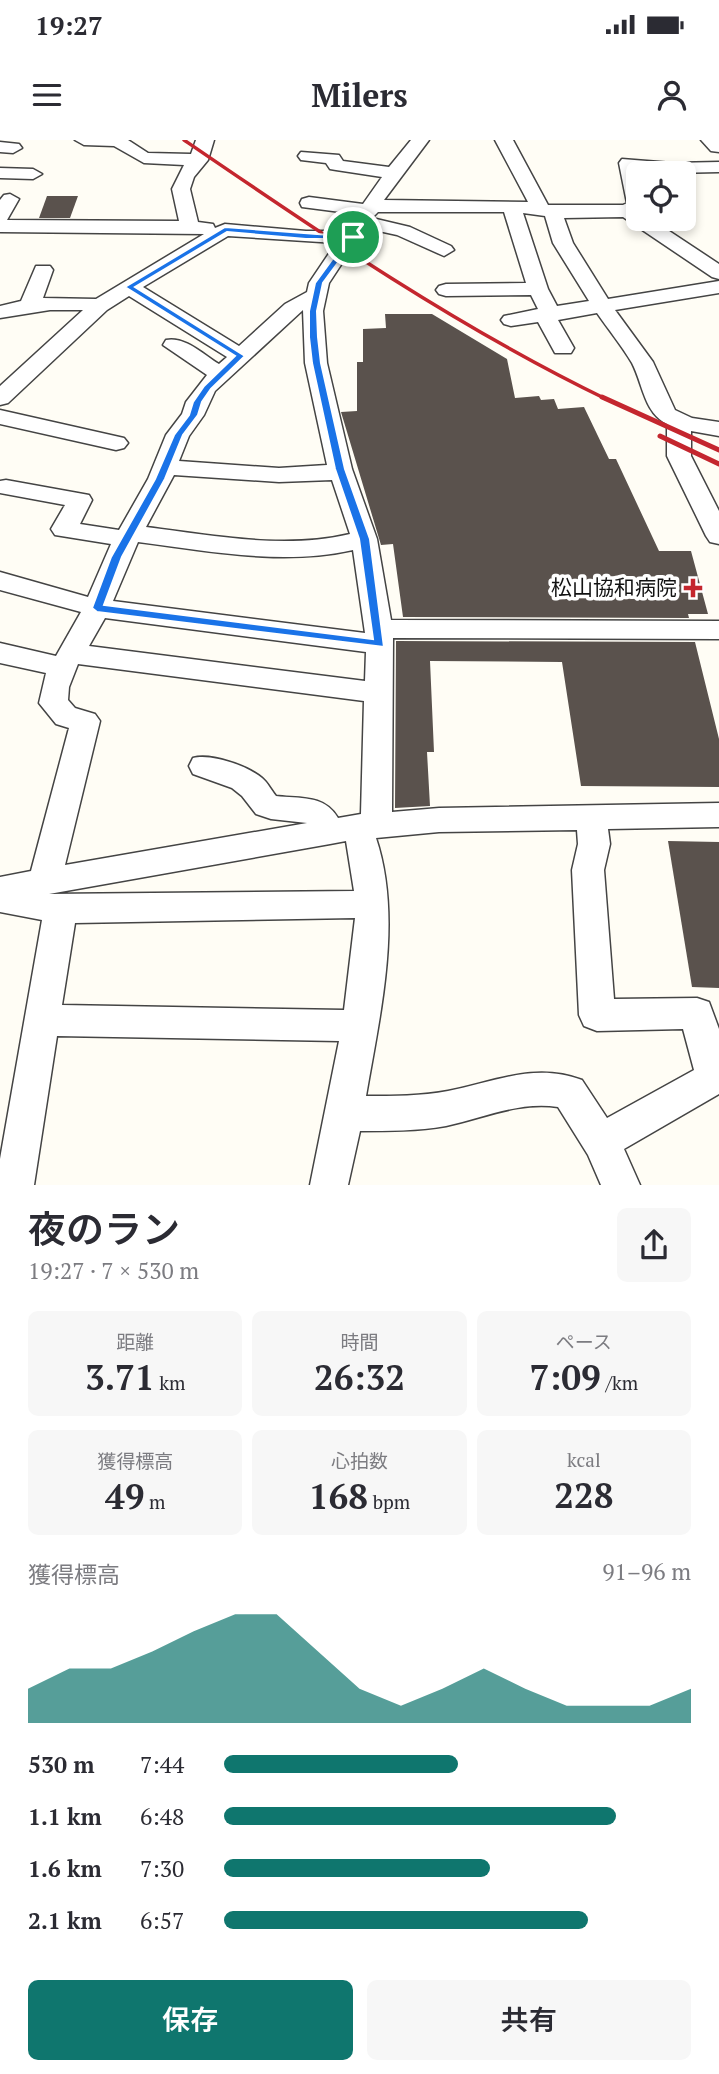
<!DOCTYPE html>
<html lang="ja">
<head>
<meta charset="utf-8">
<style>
	:root { --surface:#fff; --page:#f7f7f7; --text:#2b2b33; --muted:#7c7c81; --accent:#0f766e }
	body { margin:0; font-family:"PT Serif","Noto Sans JP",serif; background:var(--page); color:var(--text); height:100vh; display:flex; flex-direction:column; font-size:26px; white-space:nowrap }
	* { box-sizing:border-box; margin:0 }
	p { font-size:23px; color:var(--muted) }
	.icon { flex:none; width:38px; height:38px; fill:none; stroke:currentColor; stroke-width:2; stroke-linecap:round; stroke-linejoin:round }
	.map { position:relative; height:1045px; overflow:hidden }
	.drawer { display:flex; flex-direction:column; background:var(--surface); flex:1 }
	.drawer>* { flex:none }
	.controls { position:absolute; left:626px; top:21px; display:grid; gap:14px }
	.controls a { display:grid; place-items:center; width:70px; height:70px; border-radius:10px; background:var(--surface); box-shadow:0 4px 10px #0003; font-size:35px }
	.pin { position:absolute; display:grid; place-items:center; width:60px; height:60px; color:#fff; margin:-30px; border:4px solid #fff; border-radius:50%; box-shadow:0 2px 7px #0007 }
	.round { display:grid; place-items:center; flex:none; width:74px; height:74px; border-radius:10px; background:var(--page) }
	.headline { display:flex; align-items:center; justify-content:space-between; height:119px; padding:0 28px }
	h1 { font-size:38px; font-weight:600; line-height:52px }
	.figures { display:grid; grid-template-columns:repeat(3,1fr); gap:10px; height:119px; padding:7px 28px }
	.figures div { display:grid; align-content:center; border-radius:10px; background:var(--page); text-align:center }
	.figures b { font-size:35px; font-weight:600 }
	.figures small { font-size:19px; font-weight:400 }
	.figures p { font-size:19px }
	.chart { height:196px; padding:14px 28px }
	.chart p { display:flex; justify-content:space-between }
	.chart svg { width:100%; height:126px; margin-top:7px; fill:var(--accent); opacity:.7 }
	.cta { display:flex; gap:14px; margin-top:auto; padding:14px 28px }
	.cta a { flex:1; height:80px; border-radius:10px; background:var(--accent); color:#fff; font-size:28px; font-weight:600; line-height:80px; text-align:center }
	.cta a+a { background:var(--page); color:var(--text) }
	ul { padding:0 28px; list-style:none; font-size:23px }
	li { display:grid; grid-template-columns:112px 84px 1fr; align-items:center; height:52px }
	li i { height:18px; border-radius:9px; background:var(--accent) }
	.status { display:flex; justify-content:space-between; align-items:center; height:49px; padding:0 35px; background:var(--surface); direction:ltr }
	.status svg { height:19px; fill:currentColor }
	header { display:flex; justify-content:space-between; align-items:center; height:91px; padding:0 28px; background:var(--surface); font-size:32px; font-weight:600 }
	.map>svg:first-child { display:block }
</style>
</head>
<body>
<div class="status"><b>19:27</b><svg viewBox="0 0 49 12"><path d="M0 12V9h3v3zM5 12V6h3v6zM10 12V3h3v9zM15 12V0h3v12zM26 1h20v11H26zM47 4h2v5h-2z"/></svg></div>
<header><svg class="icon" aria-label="menu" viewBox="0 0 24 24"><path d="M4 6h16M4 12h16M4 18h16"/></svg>Milers<svg class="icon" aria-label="person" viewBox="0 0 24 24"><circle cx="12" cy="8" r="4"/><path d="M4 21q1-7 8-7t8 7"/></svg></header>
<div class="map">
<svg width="719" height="1045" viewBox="0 0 719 1045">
	<rect width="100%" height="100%" fill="#fffdf5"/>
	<g fill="#5a524d">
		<path d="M47 56H78L70 78H39Z"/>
		<path d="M385 174H432L507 219 515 258 539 256 541 260 554 259 558 269 584 267 609 319H616L659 411H691L708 474H688L689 478 403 477 393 404 381 405 341 272 357 271V222H363V189L386 188Z"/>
		<path d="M396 501 695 502 719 599V647L581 646 562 522 430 521 434 612H427L430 666 395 668Z"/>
		<path d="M668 701 719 702V848L692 847Z"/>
	</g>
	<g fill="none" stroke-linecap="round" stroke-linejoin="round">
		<g stroke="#444" stroke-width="3">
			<g id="minor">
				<path d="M75 0H128L148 13 191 14 196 0H214L208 20 194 37 190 49 198 82 213 84 215 88 225 84 306 91H344L356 74 302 67 300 63 302 59 309 57 363 64 382 37 336 30 330 29 326 23 301 20 298 16 301 12 339 15 343 21 389 27 411 0H429L384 60 528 62 495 0H513L548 65H623L627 63 619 23 622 19 672 23 719 22V32L672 33 638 29 639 79H651L719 124V139L712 137 623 77 564 78 573 103 608 159 719 141V153L615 170 653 222 675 270 692 278 719 282V296L691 291V316L719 371V404L710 402 706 396 667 316V284C644 273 643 244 632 223 622 206 608 189 597 173L558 180 574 208 571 213H555L538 182 511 186 504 184 501 180 504 176 538 169 531 155 446 156 439 154 436 150 439 146 446 144 526 143 504 72H378L372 78 410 87 451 106 454 110 444 116 397 95 365 88 361 95 363 97 356 102 329 143 323 171 327 223 352 329 377 399 391 480 719 481V499L393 498 392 672 439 668 719 663V687L608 689 610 704 604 730 614 859 697 858 709 862 719 889V954L624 1009 640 1045H601L588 1015 558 967C519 961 484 978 446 986 418 991 388 991 360 991L348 1045H310L339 901 57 896 34 1045H0V1019L42 780 0 772V737L31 731 69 588 56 584 39 563 46 533 0 523V503L56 516 81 472 0 450V432L88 457 111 404 55 395 51 389 65 365 0 353V341L6 340 89 355 92 360 80 384 119 390 148 339 166 295 182 274 186 262 207 235 163 205 166 200C185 196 204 215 219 224L227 217 129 156 107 170 8 263 0 265V246L83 170H50L0 178V166L21 161 36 126H50L53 130 43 158 96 159 204 94 0 92V60L4 55 10 54 19 59 7 80 179 81 172 49 184 25 144 23 114 6 84 5ZM523 73 545 76 553 103 589 161 557 166 548 149ZM228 96 336 103 309 143 307 152 285 164 239 206 143 147ZM303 170 305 223 327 325 279 328 179 321 189 296 204 275 215 251ZM174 335 279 342 332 340 350 394C283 410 213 395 146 387ZM138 402C209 411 282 426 353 410L365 493 113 461ZM105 478 366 512 365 541 89 506ZM78 524 364 561 361 674 338 678C324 654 299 659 276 656 271 650 268 643 262 638 248 626 211 613 193 618L189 626 193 634 232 648 242 656 256 674 271 679 307 683 65 725 100 581 95 574 75 568 68 560 69 547ZM577 690 578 704 572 730 579 875 584 886 597 891 683 889 694 930 607 978 582 940C535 922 494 942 448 951 421 956 393 956 366 956 380 874 403 779 376 698L439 692ZM346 701 354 751 49 754 330 704ZM355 778 344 870 62 865 75 783Z"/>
				<path d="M0 2 19 4 22 8 13 13 0 12Z"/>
				<path d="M0 28 33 29 42 34 33 39 0 38Z"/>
				<path d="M0 270 124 298 128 303 124 308 116 310 0 284Z"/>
			</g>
		</g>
		<g stroke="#444" stroke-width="3">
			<path id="tertiary" d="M701 0H719V12L711 11Z"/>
		</g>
		<use href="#minor" fill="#fff" fill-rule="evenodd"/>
		<use href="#tertiary" fill="#fff" fill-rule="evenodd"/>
		<path stroke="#c4262e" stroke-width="3.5" d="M184 0C320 93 457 187 606 259"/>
		<g stroke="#c4262e" stroke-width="5">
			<path d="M602 257 719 310"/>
			<path d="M660 296 719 324"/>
		</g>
	</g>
	<path fill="#1a73e8" stroke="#fff" stroke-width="2" fill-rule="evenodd" d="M225 87 357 97 323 143 317 171 318 197 321 223 345 329 370 399 384 507 97 472 92 468 111 417 155 339 174 295 189 275 193 262 204 246 235 216 125 147ZM227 92 306 99H347L315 143 309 171V197L312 223 335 329 359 399 373 499 104 465 122 417 165 339 183 295 198 275 202 262 211 249 245 216 135 147Z"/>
	<path fill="#c4262e" stroke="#fff" stroke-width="2.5" d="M689.5 437.5h7v7h7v7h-7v7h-7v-7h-7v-7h7z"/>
	<g text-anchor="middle" stroke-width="7" stroke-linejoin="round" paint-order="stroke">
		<g font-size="21" fill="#111" stroke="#fff" text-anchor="end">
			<text x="677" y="455">松山協和病院</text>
		</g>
	</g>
</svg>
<div class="controls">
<a><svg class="icon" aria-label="locate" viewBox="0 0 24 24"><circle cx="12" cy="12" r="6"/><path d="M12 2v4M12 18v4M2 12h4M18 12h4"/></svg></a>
</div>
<div class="pin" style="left:353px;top:97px;background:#1e9e55"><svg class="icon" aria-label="arrive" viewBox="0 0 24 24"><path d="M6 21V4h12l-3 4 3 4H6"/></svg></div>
</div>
<section class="drawer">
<div class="headline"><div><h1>夜のラン</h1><p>19:27 · 7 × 530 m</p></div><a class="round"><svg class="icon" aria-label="share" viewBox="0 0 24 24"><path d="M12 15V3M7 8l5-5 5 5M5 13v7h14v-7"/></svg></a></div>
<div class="figures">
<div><p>距離</p><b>3.71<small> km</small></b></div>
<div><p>時間</p><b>26:32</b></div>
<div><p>ペース</p><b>7:09<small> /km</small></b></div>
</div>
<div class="figures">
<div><p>獲得標高</p><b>49<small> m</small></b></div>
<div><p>心拍数</p><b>168<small> bpm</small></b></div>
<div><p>kcal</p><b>228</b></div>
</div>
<div class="chart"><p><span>獲得標高</span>91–96 m</p>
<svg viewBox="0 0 160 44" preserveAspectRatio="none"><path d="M0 44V32L10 25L20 25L30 19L40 12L50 6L60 6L70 19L80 32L90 38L100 32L110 25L120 32L130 38L140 38L150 38L160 32V44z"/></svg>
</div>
<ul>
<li><b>530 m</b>7:44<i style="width:50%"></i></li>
<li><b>1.1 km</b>6:48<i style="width:84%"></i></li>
<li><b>1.6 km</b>7:30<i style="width:57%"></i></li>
<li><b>2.1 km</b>6:57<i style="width:78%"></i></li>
</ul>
<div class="cta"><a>保存</a><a>共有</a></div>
</section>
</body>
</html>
